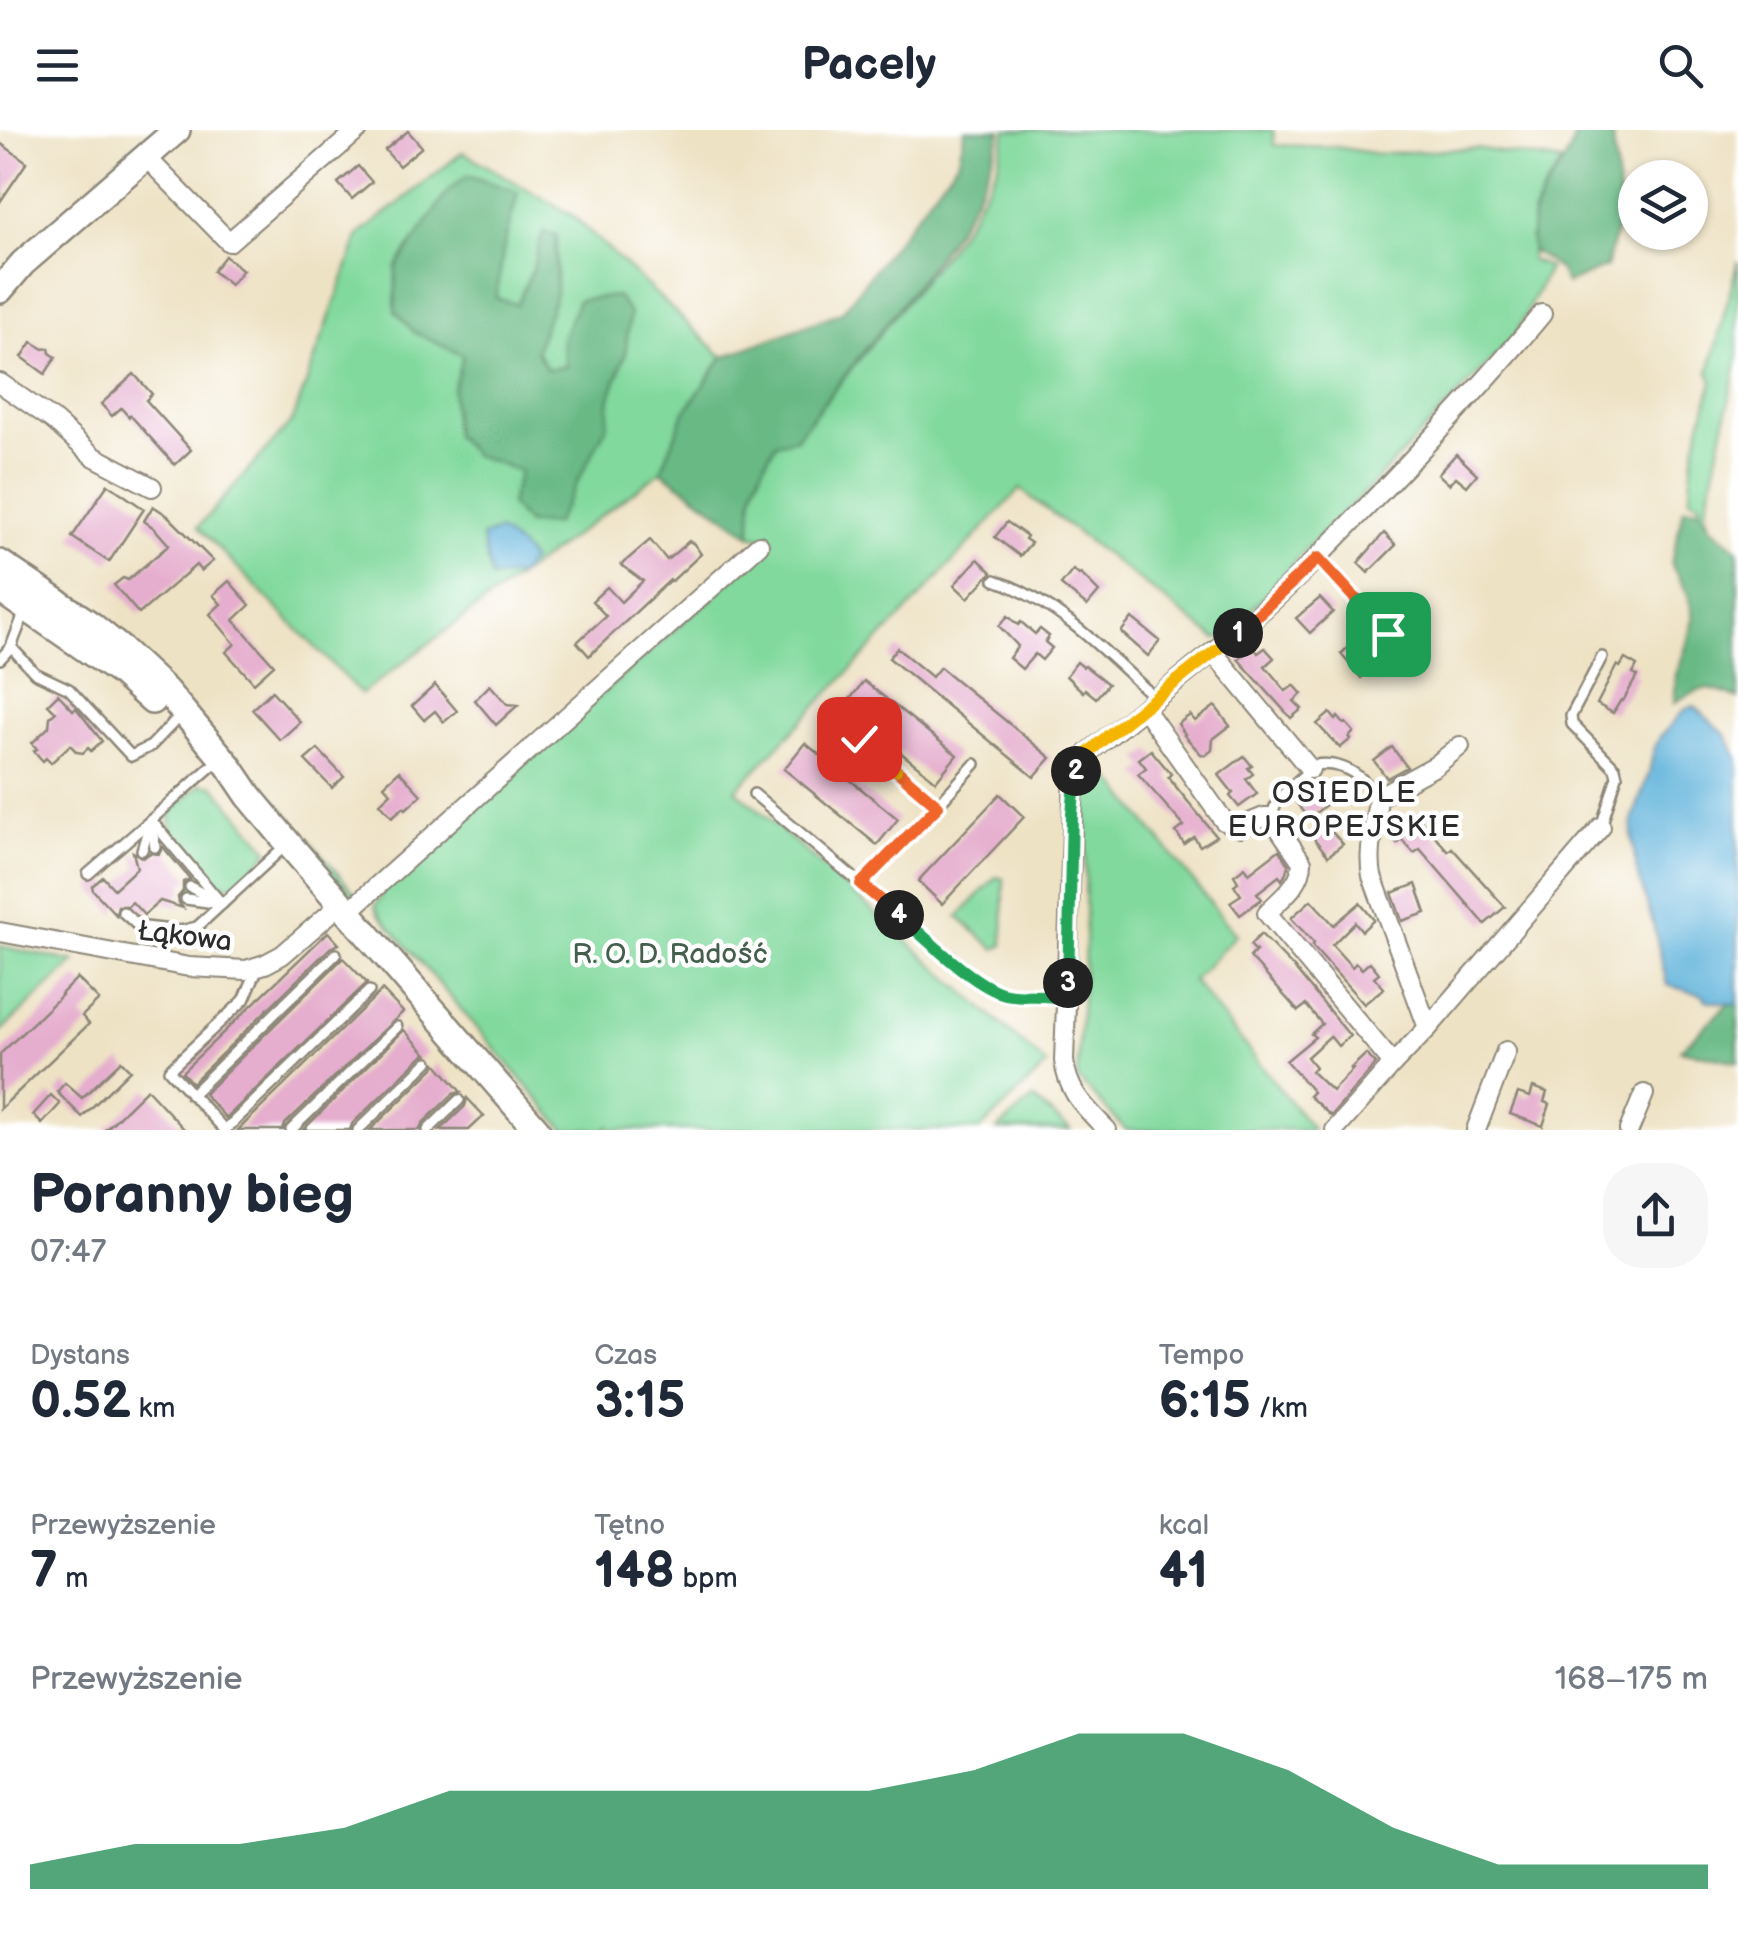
<!DOCTYPE html>
<html lang="pl">
<head>
<meta charset="utf-8">
<style>
	:root { --surface:#fff; --page:#f6f6f7; --text:#1f2937; --muted:#747a83; --accent:#0b8043 }
	body { margin:0; font-family:"Balsamiq Sans",sans-serif; background:var(--page); color:var(--text); height:100vh; display:flex; flex-direction:column; font-size:38px; white-space:nowrap }
	* { box-sizing:border-box; margin:0 }
	p { font-size:32px; color:var(--muted) }
	.icon { flex:none; width:55px; height:55px; fill:none; stroke:currentColor; stroke-width:2; stroke-linecap:round; stroke-linejoin:round }
	.map { position:relative; height:1000px; overflow:hidden }
	.sheet { display:flex; flex-direction:column; background:var(--surface); flex:1 }
	.sheet>* { flex:none }
	.controls { position:absolute; left:1618px; top:30px; display:grid; gap:20px }
	.controls a { display:grid; place-items:center; width:90px; height:90px; border-radius:50%; background:var(--surface); box-shadow:0 2px 8px #0004; font-size:50px }
	.pin { position:absolute; display:grid; place-items:center; width:85px; height:85px; color:#fff; margin:-42px; border-radius:20px; box-shadow:0 5px 15px #0006 }
	.km { position:absolute; width:50px; height:50px; margin:-25px; border-radius:50%; background:#222; color:#fff; font-size:28px; line-height:50px; text-align:center }
	.round { display:grid; place-items:center; flex:none; width:105px; height:105px; border-radius:40px; background:var(--page) }
	.overview { display:flex; align-items:center; justify-content:space-between; height:170px; padding:0 30px }
	h1 { font-size:55px; font-weight:600; line-height:75px }
	.figures { display:grid; grid-template-columns:repeat(3,1fr); gap:15px; height:170px; padding:10px 30px }
	.figures div { display:grid; align-content:center }
	.figures b { font-size:50px; font-weight:600 }
	.figures small { font-size:28px; font-weight:400 }
	.figures p { font-size:28px }
	.chart { height:280px; padding:20px 30px }
	.chart p { display:flex; justify-content:space-between }
	.chart svg { width:100%; height:180px; margin-top:10px; fill:var(--accent); opacity:.7 }
	header { display:flex; justify-content:space-between; align-items:center; height:130px; padding:0 30px; background:var(--surface); font-size:45px; font-weight:600 }
	.map>svg:first-child { display:block }
</style>
</head>
<body>
<header><svg class="icon" aria-label="menu" viewBox="0 0 24 24"><path d="M4 6h16M4 12h16M4 18h16"/></svg>Pacely<svg class="icon" aria-label="search" viewBox="0 0 24 24"><circle cx="10" cy="10" r="6"/><path d="M15 15l6 6"/></svg></header>
<div class="map">
<svg width="1738" height="1000" viewBox="0 0 1738 1000">
	<rect width="100%" height="100%" fill="#fff"/>
	<filter id="ink" filterUnits="userSpaceOnUse"><feTurbulence type="fractalNoise" baseFrequency=".01" numOctaves="2"/><feDisplacementMap in="SourceGraphic" scale="20" xChannelSelector="R" yChannelSelector="G"/><feConvolveMatrix kernelMatrix="1 2 1 2 8 2 1 2 1" color-interpolation-filters="sRGB"/></filter>
	<filter id="wash" filterUnits="userSpaceOnUse"><feTurbulence type="fractalNoise" baseFrequency=".0048" numOctaves="4" result="noise"/><feDisplacementMap in="SourceGraphic" scale="40" xChannelSelector="R" yChannelSelector="G"/><feGaussianBlur stdDeviation="2.25" result="paint"/><feColorMatrix in="noise" values="0 0 0 0 0 0 0 0 0 0 0 0 0 0 0 0 0 1.4 0 .05"/><feComposite in="paint" operator="in"/></filter>
	<g filter="url(#wash)">
		<rect width="100%" height="100%" fill="#eee2c4"/>
		<g fill="#81d99d" stroke="#568264" stroke-width="2.5">
			<path d="M1006 0H1273L1274 15 1336 17 1378 24 1476 18 1562 32C1553 47 1539 65 1534 81 1529 97 1534 114 1530 130L1549 138 1514 207 1367 360 1306 419 1227 507 1216 509 1020 359 911 477 736 660 1047 935 980 1000H612L608 996 605 1000H565L378 783 375 776 382 765 379 761 761 423 772 411 751 405C750 361 754 351 776 313L796 308 947 120 968 90 997 38Z"/>
			<path d="M463 22 572 85 723 227 684 283 661 341 361 564 198 397 293 290 359 105Z"/>
			<path d="M1738 131V229L1706 380 1710 396 1699 378 1701 373 1690 368C1689 329 1702 289 1713 251L1709 242Z"/>
			<path d="M1086 617 1236 805 1193 851 1313 1000H1126L1077 948 1085 818Z"/>
			<path d="M202 653 206 656 213 655 269 720C260 734 244 748 230 756L213 752 173 707 169 683Z"/>
			<path d="M265 658 357 766 351 768 260 662Z"/>
			<path d="M996 747 1004 749 1003 816 995 819 958 787Z"/>
			<path d="M0 816 75 832 0 902Z"/>
			<path d="M1033 969 1071 1000H997Z"/>
		</g>
		<g fill="#68b984" stroke="#4a7258" stroke-width="2.5">
			<path d="M965 0H1001C984 69 940 124 897 180 863 223 829 265 796 308L776 313C754 351 750 361 751 405L661 341 684 283 723 227 842 182 959 29Z"/>
			<path d="M1576 0H1612L1621 85 1606 137 1566 154 1559 139 1532 121C1523 63 1568 48 1576 0Z"/>
			<path d="M468 45 518 62 504 116 496 168 517 174 533 138 543 102 556 105V163L536 220 547 239 566 236 562 209 578 170 617 166 630 184 625 226 610 267 607 296 555 394H527L510 374 520 341 474 325 454 305 452 262 463 226 414 202 395 181 396 138 448 61Z"/>
			<path d="M1684 378H1699L1710 396 1738 419V569C1709 555 1701 556 1674 573L1676 545 1686 517 1693 488 1688 464 1671 434Z"/>
			<path d="M1728 874 1738 875V932L1680 920Z"/>
		</g>
		<g fill="#60b3db" stroke="#466f83" stroke-width="2.5">
			<path d="M499 401 520 417 531 430 519 446 491 448 482 407Z"/>
			<path d="M1694 576 1726 605 1738 629V875L1706 870 1703 865 1667 855 1653 793 1637 742 1632 710V691L1649 643 1654 619 1660 607 1684 580Z"/>
		</g>
		<g fill="none" stroke-linecap="round" stroke-linejoin="round">
			<path stroke="#60b3db" stroke-width="4" d="M98 51 155 0"/>
		</g>
		<g id="blocks">
			<g fill="#e5adce">
				<path d="M408 1 422 17 399 36 385 20Z"/>
				<path d="M0 13 27 32 0 72Z"/>
				<path d="M358 36 372 52 352 69 338 53Z"/>
				<path d="M225 126 243 140 230 155 213 141Z"/>
				<path d="M32 212 44 219 49 218 50 223 56 227 45 244 22 227Z"/>
				<path d="M134 244 152 264 146 270 191 320 175 335 130 285 129 287 121 278 112 286 101 274Z"/>
				<path d="M1456 324 1477 344 1467 356 1456 347 1449 354 1438 344Z"/>
				<path d="M108 354 144 379 109 432 72 407Z"/>
				<path d="M153 376 168 386 213 431 201 441 196 435 139 484 114 455 123 448 128 450 169 415 154 398 144 391Z"/>
				<path d="M1007 392 1027 406 1025 409 1031 413 1020 426 995 407Z"/>
				<path d="M1384 403 1396 415 1368 443 1358 433Z"/>
				<path d="M650 410 667 430 689 411 694 414 701 424 672 451 670 450 589 526 577 512 606 486 592 471 607 457 621 472 643 451 621 435Z"/>
				<path d="M978 429 992 442 968 468 954 455Z"/>
				<path d="M1073 440 1079 445 1081 444 1099 462 1087 476 1061 455Z"/>
				<path d="M229 451 250 475 234 490 274 535 254 553 226 522 235 514 210 484 221 474 213 465Z"/>
				<path d="M1320 468 1333 482 1310 503 1296 488Z"/>
				<path d="M1008 486 1018 495 1021 492 1035 504 1040 499 1049 506 1045 512 1052 518 1042 530 1035 524 1022 539 1009 528 1018 516 999 496Z"/>
				<path d="M1132 488 1160 511 1148 526 1121 502Z"/>
				<path d="M1351 514 1361 523 1368 516 1381 529 1361 548 1341 524Z"/>
				<path d="M1253 517 1258 523 1265 518 1274 528 1265 536 1286 561 1294 555 1302 564 1294 571 1302 579 1291 588 1238 529Z"/>
				<path d="M897 518 932 547 940 537 1051 628 1034 647 889 528Z"/>
				<path d="M1625 529 1637 536 1633 544 1637 546 1623 571 1621 570 1613 583 1597 574 1617 535 1620 537Z"/>
				<path d="M1077 532 1083 537 1085 536 1108 554 1096 568 1085 559 1083 562 1066 546Z"/>
				<path d="M864 551 957 625 936 651 844 577Z"/>
				<path d="M435 555 457 581 444 592 435 581 424 590 412 576Z"/>
				<path d="M490 555 507 574 518 575 496 595 475 570Z"/>
				<path d="M272 561 300 592 280 610 252 579Z"/>
				<path d="M58 564 73 580 76 578 102 611 91 621 88 618 83 623 77 622 70 615 51 633 46 628 43 631 34 621 37 619 32 613 49 597 50 587 56 582 48 574Z"/>
				<path d="M1215 576 1230 596 1213 609 1212 620 1206 625 1201 624 1184 605 1185 604 1178 594 1190 585 1195 591Z"/>
				<path d="M1330 583 1336 590 1338 587 1344 594 1346 593 1354 602 1349 607 1351 609 1340 618 1317 594Z"/>
				<path d="M805 613 898 689 877 715 784 639Z"/>
				<path d="M1392 617 1407 637 1387 648 1374 631Z"/>
				<path d="M318 619 344 647 332 658 305 630Z"/>
				<path d="M1151 620 1171 644 1168 647 1216 706 1200 716 1194 707 1184 714 1176 702 1184 696 1138 644 1146 638 1139 629Z"/>
				<path d="M1244 626 1252 636 1248 638 1253 644 1246 649 1257 664 1239 677 1230 666 1233 663 1219 645Z"/>
				<path d="M399 641 421 665 406 679 404 677 392 687 380 673 391 663 384 655Z"/>
				<path d="M1319 654 1332 670 1308 689 1296 672Z"/>
				<path d="M1000 664 1024 687 942 774 918 751Z"/>
				<path d="M1416 684 1448 721 1452 718 1505 777 1485 794 1420 719 1414 723 1402 710 1397 714 1390 706Z"/>
				<path d="M1326 695 1343 714 1328 726 1312 706Z"/>
				<path d="M163 717 190 749 183 752V761L178 767 179 773 183 778 160 771 144 785 132 772 128 776H118L116 785 93 760 92 756 103 747 114 759 137 738 133 722 143 728 150 723 159 724Z"/>
				<path d="M1279 720 1289 735 1284 747 1282 750 1279 746 1257 763 1262 769 1240 785 1230 772 1241 765 1234 755 1238 752 1234 745 1245 737 1249 743Z"/>
				<path d="M1416 754 1426 783 1402 791 1392 763Z"/>
				<path d="M1311 770 1334 795 1360 773 1374 790 1362 801 1355 792 1332 815 1352 837 1356 833 1362 839 1370 832 1379 843 1374 847 1384 858 1364 874 1312 816 1314 813 1291 788Z"/>
				<path d="M328 802 339 814 330 818 192 953 182 942Z"/>
				<path d="M1261 804 1294 838 1350 906 1338 916 1330 906 1307 927 1315 937 1311 941 1332 961 1353 939 1351 938 1366 924 1376 934 1331 986 1309 966 1313 962 1286 931 1315 907 1311 904 1322 894 1306 875 1298 881 1250 827 1256 821 1250 815Z"/>
				<path d="M343 828 367 853 226 988 204 964Z"/>
				<path d="M77 848 99 870 82 886 89 894 0 979V924L62 865 61 864Z"/>
				<path d="M382 860 403 882 285 994 283 1000H238Z"/>
				<path d="M404 900 427 924 422 926 352 994 350 1000H303Z"/>
				<path d="M121 931 130 940 82 987 57 962 65 953 82 968Z"/>
				<path d="M436 933 461 962 453 964 422 994 420 1000H370L434 938Z"/>
				<path d="M1533 957 1547 962 1544 972 1550 974 1543 996 1510 984 1518 963 1530 967Z"/>
				<path d="M147 959 185 1000H105Z"/>
				<path d="M51 965 60 974 42 994 33 985Z"/>
				<path d="M467 968 484 986 469 1000H440L465 976Z"/>
			</g>
		</g>
	</g>
	<g filter="url(#ink)">
		<use href="#blocks" fill-opacity="0" stroke="#8c8678" stroke-width="2.5"/>
		<g fill="none" stroke-linecap="round" stroke-linejoin="round">
			<g stroke="#8c8678" stroke-width="14">
				<g id="lane">
					<path d="M1318 428 1389 503"/>
					<path d="M995 450C1058 472 1107 523 1155 568"/>
					<path d="M11 517 35 543 69 559 131 626 151 616 174 592 185 588"/>
					<path d="M0 529 11 517 25 481"/>
					<path d="M836 590 938 675"/>
					<path d="M221 634 215 633 151 690 222 774 286 715"/>
					<path d="M975 634 912 703 861 754 979 851 1003 864 1054 866 1065 870"/>
					<path d="M754 664 861 754"/>
					<path d="M1271 687 1278 669 1315 635C1342 631 1363 646 1378 667"/>
					<path d="M151 693 155 717"/>
					<path d="M1601 697 1617 646 1615 638 1572 594 1571 586 1602 527"/>
					<path d="M142 720 150 693"/>
					<path d="M88 744 151 690"/>
					<path d="M190 757 215 770"/>
					<path d="M186 769 222 774"/>
					<path d="M123 782 136 794 145 797 180 801 197 797 222 774"/>
					<path d="M257 840 244 870 169 940 225 1000 369 861"/>
					<path d="M191 965 336 824"/>
					<path d="M291 1000 397 897"/>
					<path d="M358 1000 428 932"/>
					<path d="M428 1000 459 970"/>
				</g>
			</g>
			<g stroke="#8c8678" stroke-width="22">
				<g id="street">
					<path d="M146 27 229 112 358 0"/>
					<path d="M0 253 53 290 93 326 152 357"/>
					<path d="M1213 522C1274 474 1327 418 1381 362 1436 304 1491 246 1542 184"/>
					<path d="M1310 639 1213 522 1144 578 1224 691 1240 697 1264 687H1271L1302 732C1302 754 1281 768 1267 783L1393 934"/>
					<path d="M349 781 759 415"/>
					<path d="M0 802 189 837 246 840 265 834 282 825 342 773"/>
					<path d="M1428 898 1601 697"/>
					<path d="M1107 1000C1085 977 1068 963 1064 931L1074 643 1089 622 1144 578"/>
					<path d="M1335 1000 1393 934 1428 898 1372 746C1367 719 1376 694 1378 667L1435 636 1460 616"/>
					<path d="M1476 1000 1506 921"/>
					<path d="M1629 1000 1644 964"/>
				</g>
			</g>
			<g stroke="#8c8678" stroke-width="30">
				<g id="secondary">
					<path d="M0 160 23 133 177 0"/>
					<path d="M0 433 90 494 122 520 166 561 228 635 249 666 288 713 537 1000"/>
					<path d="M0 460 122 544 152 571"/>
				</g>
			</g>
			<use href="#lane" stroke="#fff" stroke-width="9"/>
			<use href="#street" stroke="#fff" stroke-width="18"/>
			<use href="#secondary" stroke="#fff" stroke-width="25"/>
		</g>
	</g>
	<g fill="none" stroke-linecap="round" stroke-linejoin="round" filter="url(#ink)">
		<g stroke="#fff" stroke-width="20">
			<path id="split-1" d="M1238 503 1318 428 1388 504"/>
		</g>
		<g stroke="#fff" stroke-width="20">
			<path id="split-2" d="M1076 641 1089 622 1111 603 1238 503"/>
		</g>
		<g stroke="#fff" stroke-width="20">
			<path id="split-3" d="M1068 853 1072 684 1076 641"/>
		</g>
		<g stroke="#fff" stroke-width="20">
			<path id="split-4" d="M899 785C924 806 976 858 1006 864 1027 868 1047 863 1068 870V853"/>
		</g>
		<g stroke="#fff" stroke-width="20">
			<path id="split-5" d="M896 640 938 676 861 754 899 785"/>
		</g>
		<g stroke="#fff" stroke-width="20">
			<path id="split-6" d="M859 609 896 640"/>
		</g>
		<use href="#split-1" stroke="#f0652b" stroke-width="12"/>
		<use href="#split-2" stroke="#f5b400" stroke-width="12"/>
		<use href="#split-3" stroke="#22a559" stroke-width="12"/>
		<use href="#split-4" stroke="#22a559" stroke-width="12"/>
		<use href="#split-5" stroke="#f0652b" stroke-width="12"/>
		<use href="#split-6" stroke="#f5b400" stroke-width="12"/>
	</g>
	<g text-anchor="middle" stroke-width="9" stroke-linejoin="round" paint-order="stroke">
		<g font-size="28" fill="#2b2b2b" stroke="#fff">
			<text transform="translate(185 805) rotate(7)" y="10">Łąkowa</text>
		</g>
		<g font-size="28" fill="#455f4d" stroke="#fff">
			<text x="670" y="833">R. O. D. Radość</text>
		</g>
		<g font-size="30" letter-spacing="2.5" fill="#2b2b2b" stroke="#fff">
			<text x="1345" y="672">OSIEDLE<tspan x="1345" dy="34">EUROPEJSKIE</tspan></text>
		</g>
	</g>
</svg>
<div class="controls">
<a><svg class="icon" aria-label="layers" viewBox="0 0 24 24"><path d="M12 4l9 5-9 5-9-5zM3 14l9 5 9-5"/></svg></a>
</div>
<div class="pin" style="left:1388px;top:504px;background:#1e9e55"><svg class="icon" aria-label="arrive" viewBox="0 0 24 24"><path d="M6 21V4h12l-3 4 3 4H6"/></svg></div>
<div class="pin" style="left:859px;top:609px;background:#d93025"><svg class="icon" aria-label="check" viewBox="0 0 24 24"><path d="M5 12l5 5 9-10"/></svg></div>
<b class="km" style="left:1238px;top:503px">1</b>
<b class="km" style="left:1076px;top:641px">2</b>
<b class="km" style="left:1068px;top:853px">3</b>
<b class="km" style="left:899px;top:785px">4</b>
</div>
<section class="sheet">
<div class="overview"><div><h1>Poranny bieg</h1><p>07:47</p></div><a class="round"><svg class="icon" aria-label="share" viewBox="0 0 24 24"><path d="M12 15V3M7 8l5-5 5 5M5 13v7h14v-7"/></svg></a></div>
<div class="figures">
<div><p>Dystans</p><b>0.52<small> km</small></b></div>
<div><p>Czas</p><b>3:15</b></div>
<div><p>Tempo</p><b>6:15<small> /km</small></b></div>
</div>
<div class="figures">
<div><p>Przewyższenie</p><b>7<small> m</small></b></div>
<div><p>Tętno</p><b>148<small> bpm</small></b></div>
<div><p>kcal</p><b>41</b></div>
</div>
<div class="chart"><p><span>Przewyższenie</span>168–175 m</p>
<svg viewBox="0 0 160 44" preserveAspectRatio="none"><path d="M0 44V38L10 33L20 33L30 29L40 20L50 20L60 20L70 20L80 20L90 15L100 6L110 6L120 15L130 29L140 38L150 38L160 38V44z"/></svg>
</div>
</section>
</body>
</html>
